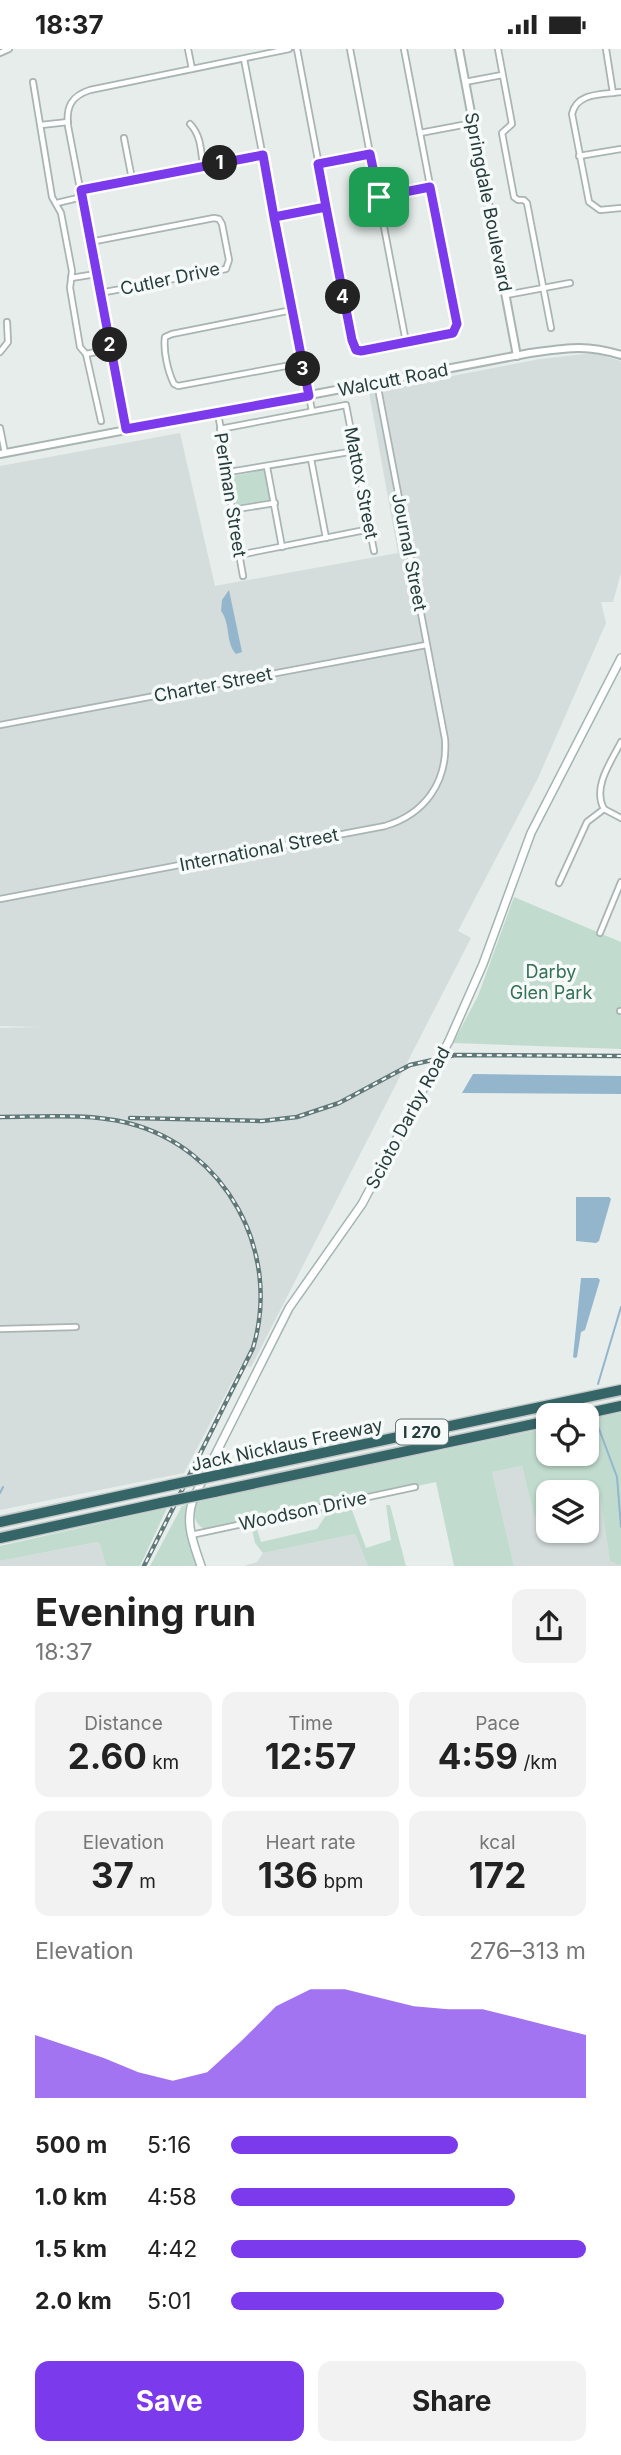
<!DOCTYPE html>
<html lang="en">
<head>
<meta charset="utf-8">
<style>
	:root { --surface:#fff; --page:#f2f2f2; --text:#222; --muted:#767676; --accent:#7c3aed }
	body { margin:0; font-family:Inter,sans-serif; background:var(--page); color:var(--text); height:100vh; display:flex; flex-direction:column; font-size:26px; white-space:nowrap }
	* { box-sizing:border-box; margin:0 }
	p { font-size:23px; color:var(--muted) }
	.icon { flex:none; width:38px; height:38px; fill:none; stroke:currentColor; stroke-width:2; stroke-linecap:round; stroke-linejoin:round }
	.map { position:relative; height:1517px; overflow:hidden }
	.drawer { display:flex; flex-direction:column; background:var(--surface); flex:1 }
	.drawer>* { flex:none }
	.controls { position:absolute; left:536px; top:1354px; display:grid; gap:14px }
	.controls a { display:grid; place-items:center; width:63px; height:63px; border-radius:14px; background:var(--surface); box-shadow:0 2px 5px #0004; font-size:35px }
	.pin { position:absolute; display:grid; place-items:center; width:60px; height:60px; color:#fff; margin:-30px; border-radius:14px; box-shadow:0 4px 10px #0006 }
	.km { position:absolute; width:35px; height:35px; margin:-18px; border-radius:50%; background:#222; color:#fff; font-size:19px; line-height:35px; text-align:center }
	.round { display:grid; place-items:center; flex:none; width:74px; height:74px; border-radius:14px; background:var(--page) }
	.head { display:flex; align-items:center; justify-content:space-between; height:119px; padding:0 35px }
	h1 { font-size:38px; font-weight:700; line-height:52px }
	.metrics { display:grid; grid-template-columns:repeat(3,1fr); gap:10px; height:119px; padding:7px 35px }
	.metrics div { display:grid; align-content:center; border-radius:14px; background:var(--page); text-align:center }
	.metrics b { font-size:35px; font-weight:700 }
	.metrics small { font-size:19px; font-weight:400 }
	.metrics p { font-size:19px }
	.chart { height:196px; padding:14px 35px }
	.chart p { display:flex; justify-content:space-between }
	.chart svg { width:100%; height:126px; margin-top:7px; fill:var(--accent); opacity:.7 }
	.primary-button { display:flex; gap:14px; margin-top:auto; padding:14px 35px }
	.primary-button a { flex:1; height:80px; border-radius:14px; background:var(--accent); color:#fff; font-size:28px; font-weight:700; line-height:80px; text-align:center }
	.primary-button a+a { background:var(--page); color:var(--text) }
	ul { padding:0 35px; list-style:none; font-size:23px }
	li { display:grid; grid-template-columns:112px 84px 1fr; align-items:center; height:52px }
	li i { height:18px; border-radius:9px; background:var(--accent) }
	.status { display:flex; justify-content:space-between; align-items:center; height:49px; padding:0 35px; background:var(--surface); direction:ltr }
	.status svg { height:19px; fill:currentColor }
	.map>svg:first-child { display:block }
</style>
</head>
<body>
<div class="status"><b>18:37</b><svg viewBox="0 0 49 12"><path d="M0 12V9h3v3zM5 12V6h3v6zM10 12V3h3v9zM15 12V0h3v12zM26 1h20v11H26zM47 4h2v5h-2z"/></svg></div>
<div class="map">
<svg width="621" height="1517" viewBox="0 0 621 1517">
	<rect width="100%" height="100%" fill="#e6edeb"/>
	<g fill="#d4dddb">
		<path d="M594 304 621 312V524L613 553H601L606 574 538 729 458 882 471 889 251 1318 241 1316 184 1424 0 1461V979L42 978 0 977V417L180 384 215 537 398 504 369 343 540 310Z"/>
		<path d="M522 1417 534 1467 548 1465V1482H586V1444H584L599 1441 610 1511 620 1517H514L492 1423Z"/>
		<path d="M355 1485 368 1517H244L257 1513 263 1504Z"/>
		<path d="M97 1493 100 1495 106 1517H0V1512Z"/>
	</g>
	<g fill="#c1dcce">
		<path d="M264 421 270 451 236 456 233 427Z"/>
		<path d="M514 848 621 893V1000L453 994 478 947Z"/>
		<path d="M621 1364V1517L610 1512 599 1441 584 1444H548V1465L534 1467 522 1417 492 1423 514 1517H454L436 1433 207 1481C193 1476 193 1465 197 1453L548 1379V1405H586V1371Z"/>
		<path d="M349 1453 366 1499 391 1491 386 1456H390L406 1517H368L355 1485 263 1504 255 1494 251 1475 255 1474 261 1493 317 1480 328 1463 298 1467 297 1464Z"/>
		<path d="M186 1456 185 1467 198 1517H150L182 1457Z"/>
		<path d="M167 1459 140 1517H106L100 1495 97 1493 0 1512V1497Z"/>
	</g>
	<g fill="#94b6cc">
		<path d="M229 541 242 603 236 605C225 593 231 575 221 562L222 551Z"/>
		<path d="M473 1025 621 1027V1045L462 1044Z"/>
		<path d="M576 1148H609L611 1150 599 1192 596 1194 576 1192Z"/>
		<path d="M581 1229H598L600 1231 585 1281 581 1283 577 1308 575 1309 573 1308Z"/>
	</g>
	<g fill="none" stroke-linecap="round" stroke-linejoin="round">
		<g stroke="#94b6cc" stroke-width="2">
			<path d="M598 1335 621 1258"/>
			<path d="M596 1372 617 1428 621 1478"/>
			<path d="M0 1444 3 1438"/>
		</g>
		<g stroke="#a9b5b3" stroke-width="8">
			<g id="minor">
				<path d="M188 0 192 20"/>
				<path d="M297 0 352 291 353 297 361 302 449 286 457 278 404 0"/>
				<path d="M350 0 406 293"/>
				<path d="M498 0 512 75 502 84 514 148 518 151H524L527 154 551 279"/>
				<path d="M606 0 613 44"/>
				<path d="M0 4 9 0"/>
				<path d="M244 10 312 362"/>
				<path d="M33 33 52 148 61 164 72 222 70 239 80 298 86 305 111 300"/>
				<path d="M465 33 502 26"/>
				<path d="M621 43C602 46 577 43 572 65L589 153 600 161 621 159"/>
				<path d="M190 75C201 86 201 102 203 117"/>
				<path d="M41 76 68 73"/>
				<path d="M420 84 473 74"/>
				<path d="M124 89 132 130"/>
				<path d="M579 107 621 100"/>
				<path d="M318 115 370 105"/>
				<path d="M81 141 263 106"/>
				<path d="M379 148 430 138"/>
				<path d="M57 154 82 148"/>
				<path d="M274 168 326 158"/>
				<path d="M90 193 214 169 219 170 222 175 229 211 226 220 100 244"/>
				<path d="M71 229 96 225"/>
				<path d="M506 246 570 234"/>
				<path d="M292 261 172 285 165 288C163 302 168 323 174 335L178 337 302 314"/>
				<path d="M0 303 8 293 7 273"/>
				<path d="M86 305 101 372"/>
				<path d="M218 365 229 423 232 466 243 527"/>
				<path d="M0 379 5 404"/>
				<path d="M126 380 68 77C66 58 71 47 90 41L289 0"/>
				<path d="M220 380 346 356 374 502"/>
				<path d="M311 410 326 489"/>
				<path d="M267 418 282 498"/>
				<path d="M229 423 355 402"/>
				<path d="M231 461 275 454"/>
				<path d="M239 506 370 480"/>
				<path d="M0 676 426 596"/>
				<path d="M621 693C611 713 592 738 604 760L621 769"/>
				<path d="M559 834 587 773 604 760"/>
				<path d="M0 850 385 777C425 765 448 733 445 690L377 334"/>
				<path d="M600 884 621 833"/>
				<path d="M620 962H621"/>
				<path d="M0 1280 76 1278"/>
				<path d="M191 1486 415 1438"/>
			</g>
		</g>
		<g stroke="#a9b5b3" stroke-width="10">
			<g id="tertiary">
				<path d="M459 0 517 307"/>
				<path d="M0 405 530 304C567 299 585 295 621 306"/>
			</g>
		</g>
		<g stroke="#a2b5b2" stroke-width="10">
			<g id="secondary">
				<path d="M449 992 483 915 531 784 621 609"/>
				<path d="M201 1517C193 1493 184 1473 194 1448L289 1259 362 1155 434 1020"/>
			</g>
		</g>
		<g stroke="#c2c9c8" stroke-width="13">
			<g id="motorway">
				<path d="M575 1367 621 1357"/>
				<path d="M223 1425 621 1341"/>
				<path d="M214 1443 548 1372"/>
				<path d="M0 1473 171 1436"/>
				<path d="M0 1489 161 1454"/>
			</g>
		</g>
		<use href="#minor" stroke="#fff" stroke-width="4.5"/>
		<use href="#tertiary" stroke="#fff" stroke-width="6"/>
		<use href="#secondary" stroke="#fff" stroke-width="7"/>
		<use href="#motorway" stroke="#356567" stroke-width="10"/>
		<g stroke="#617878" stroke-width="4.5">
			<g id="rail">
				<path d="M0 1068C42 1068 87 1064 128 1074 226 1099 282 1203 253 1299L144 1517"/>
				<path d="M130 1069 262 1072 297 1068 339 1054 410 1016 455 1006 621 1007"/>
			</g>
		</g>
		<use href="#rail" stroke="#f6faf9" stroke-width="2" stroke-dasharray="5" stroke-linecap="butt"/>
		<g stroke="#a2b5b2" stroke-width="10" stroke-linecap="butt">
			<path id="secondary-bridge" d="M434 1020 449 992"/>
		</g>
		<g stroke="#c2c9c8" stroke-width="13" stroke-linecap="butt">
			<g id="motorway-bridge">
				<path d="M171 1436 223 1425"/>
				<path d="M161 1454 214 1443"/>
			</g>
		</g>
		<use href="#secondary-bridge" stroke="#fff" stroke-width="7"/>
		<use href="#motorway-bridge" stroke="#356567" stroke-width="10"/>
	</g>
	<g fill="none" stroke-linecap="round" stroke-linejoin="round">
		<g stroke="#fff" stroke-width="14">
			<path id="route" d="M379 148 370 105 318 115 326 158 274 168 263 106 81 141 126 380 309 347 274 168 326 158 352 291 356 301 361 302 453 284 457 275 430 138 379 148"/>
		</g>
		<use href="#route" stroke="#7c3aed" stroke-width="9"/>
	</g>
	<g text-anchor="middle" stroke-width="7" stroke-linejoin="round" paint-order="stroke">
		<rect fill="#f6faf9" stroke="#647675" stroke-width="2" x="396" y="1370.5" width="52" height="25" rx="5"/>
		<g font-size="16" font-weight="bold" fill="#263d3c">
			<text x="422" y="1389">I 270</text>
		</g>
		<g font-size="18" fill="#263d3c" stroke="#f6faf9">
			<text transform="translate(488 153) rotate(79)" y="6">Springdale Boulevard</text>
			<text transform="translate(170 230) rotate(-12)" y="6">Cutler Drive</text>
			<text transform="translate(393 331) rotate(-11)" y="6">Walcutt Road</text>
			<text transform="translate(361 434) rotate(79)" y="6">Mattox Street</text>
			<text transform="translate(230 446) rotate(81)" y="6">Perlman Street</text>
			<text transform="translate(409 503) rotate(79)" y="6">Journal Street</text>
			<text transform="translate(213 636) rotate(-11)" y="6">Charter Street</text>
			<text transform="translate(259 801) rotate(-11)" y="6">International Street</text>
			<text transform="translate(408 1069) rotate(-62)" y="6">Scioto Darby Road</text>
			<text transform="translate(287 1396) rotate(-12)" y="6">Jack Nicklaus Freeway</text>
			<text transform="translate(303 1462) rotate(-12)" y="6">Woodson Drive</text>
		</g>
		<g font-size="18" fill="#357059" stroke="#f6faf9">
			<text x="551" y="929">Darby<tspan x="551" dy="21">Glen Park</tspan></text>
		</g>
	</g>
</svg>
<div class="controls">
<a><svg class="icon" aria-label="locate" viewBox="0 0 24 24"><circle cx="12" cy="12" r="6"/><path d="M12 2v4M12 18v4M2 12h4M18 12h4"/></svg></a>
<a><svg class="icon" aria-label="layers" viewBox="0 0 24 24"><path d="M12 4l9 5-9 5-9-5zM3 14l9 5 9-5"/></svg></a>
</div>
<div class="pin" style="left:379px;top:148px;background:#1e9e55"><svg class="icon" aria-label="arrive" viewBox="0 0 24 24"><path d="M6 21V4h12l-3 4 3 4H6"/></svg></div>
<b class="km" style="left:220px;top:114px">1</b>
<b class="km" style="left:110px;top:296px">2</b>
<b class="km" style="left:303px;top:320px">3</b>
<b class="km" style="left:343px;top:248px">4</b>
</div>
<section class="drawer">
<div class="head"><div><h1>Evening run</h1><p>18:37</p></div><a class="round"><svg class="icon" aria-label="share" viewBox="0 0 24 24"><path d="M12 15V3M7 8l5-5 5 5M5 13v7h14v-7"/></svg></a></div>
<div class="metrics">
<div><p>Distance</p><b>2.60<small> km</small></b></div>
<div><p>Time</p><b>12:57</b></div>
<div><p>Pace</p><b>4:59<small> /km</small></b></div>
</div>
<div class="metrics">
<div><p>Elevation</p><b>37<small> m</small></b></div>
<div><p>Heart rate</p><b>136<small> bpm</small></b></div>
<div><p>kcal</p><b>172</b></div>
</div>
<div class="chart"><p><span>Elevation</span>276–313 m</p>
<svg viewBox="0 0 160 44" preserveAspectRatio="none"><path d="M0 44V22L10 26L20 30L30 35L40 38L50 35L60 24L70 12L80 6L90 6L100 9L110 12L120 13L130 13L140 16L150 19L160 22V44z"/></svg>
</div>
<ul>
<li><b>500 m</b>5:16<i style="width:64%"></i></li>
<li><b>1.0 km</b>4:58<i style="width:80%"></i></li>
<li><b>1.5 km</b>4:42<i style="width:100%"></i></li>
<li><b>2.0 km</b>5:01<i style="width:77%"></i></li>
</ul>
<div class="primary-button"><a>Save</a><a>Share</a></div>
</section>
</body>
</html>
